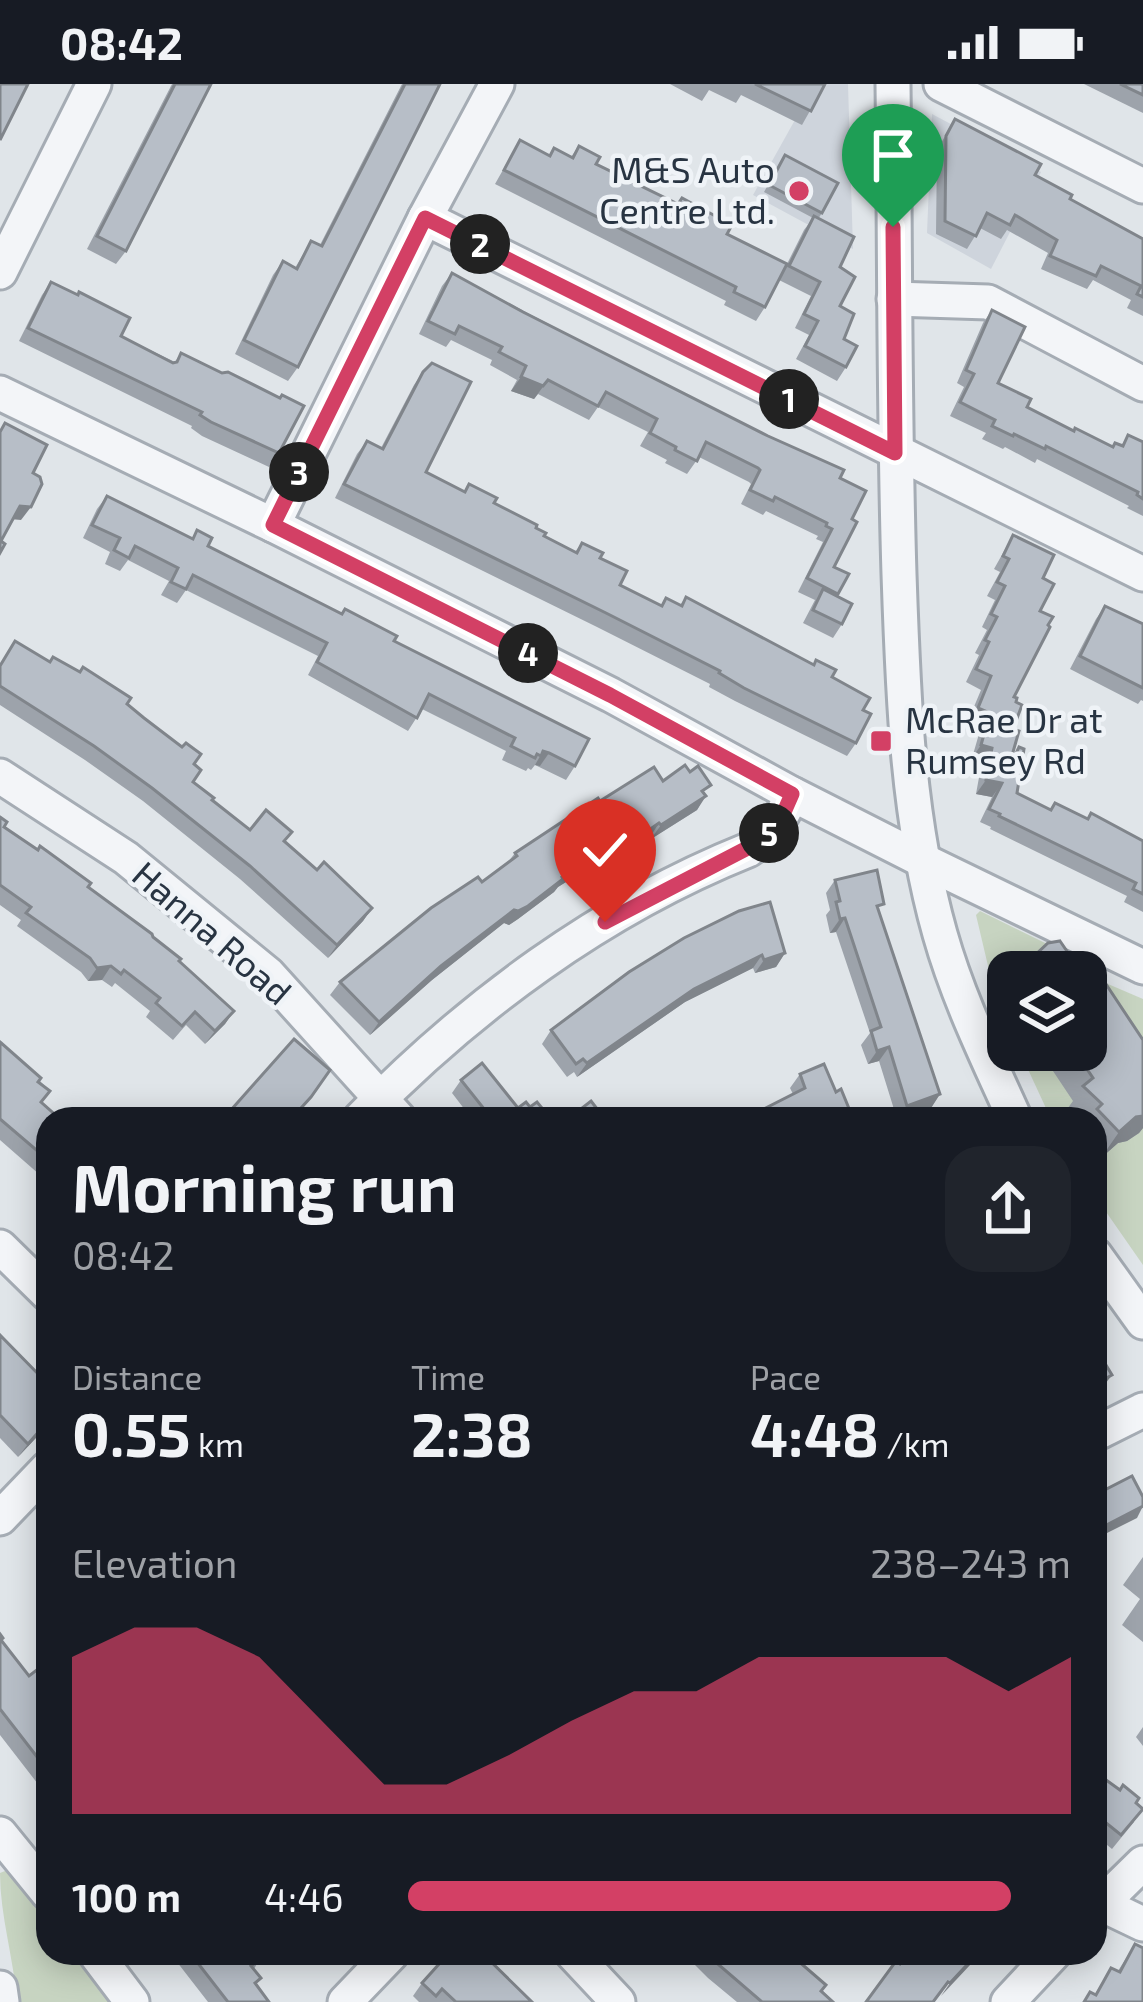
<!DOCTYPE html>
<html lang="en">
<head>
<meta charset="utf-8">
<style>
	:root { --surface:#171b24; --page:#20242c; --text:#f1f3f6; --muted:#9ea1a6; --accent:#d34065 }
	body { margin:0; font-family:"Exo 2",sans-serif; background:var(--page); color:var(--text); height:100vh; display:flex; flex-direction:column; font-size:45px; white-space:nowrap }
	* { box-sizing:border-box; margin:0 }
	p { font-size:39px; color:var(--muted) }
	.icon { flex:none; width:66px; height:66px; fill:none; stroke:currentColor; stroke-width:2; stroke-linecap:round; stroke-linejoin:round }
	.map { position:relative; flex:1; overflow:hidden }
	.sheet { position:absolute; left:36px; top:1023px; width:1071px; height:858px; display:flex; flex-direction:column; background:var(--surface); border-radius:36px; box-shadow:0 6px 30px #0003 }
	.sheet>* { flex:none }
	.buttons { position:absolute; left:987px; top:867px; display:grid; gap:24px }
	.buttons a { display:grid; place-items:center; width:120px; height:120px; border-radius:24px; background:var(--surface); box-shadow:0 6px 30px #0003; font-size:60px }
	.pin { position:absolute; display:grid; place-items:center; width:102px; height:102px; color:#fff; margin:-123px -51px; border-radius:50% 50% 50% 0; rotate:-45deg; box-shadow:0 0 12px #0007 }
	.pin .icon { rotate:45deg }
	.km { position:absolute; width:60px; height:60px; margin:-30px; border-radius:50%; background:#222; color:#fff; font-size:33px; line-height:60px; text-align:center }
	.round { display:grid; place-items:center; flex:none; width:126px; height:126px; border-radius:36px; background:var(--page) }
	.headline { display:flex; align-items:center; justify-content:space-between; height:204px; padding:0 36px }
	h1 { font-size:66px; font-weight:700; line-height:90px }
	.metrics { display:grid; grid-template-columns:repeat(3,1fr); gap:18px; height:204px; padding:12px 36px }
	.metrics div { display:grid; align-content:center }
	.metrics b { font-size:60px; font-weight:700 }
	.metrics small { font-size:33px; font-weight:400 }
	.metrics p { font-size:33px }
	.chart { height:336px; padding:24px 36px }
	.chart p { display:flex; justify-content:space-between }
	.chart svg { width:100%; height:216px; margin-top:12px; fill:var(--accent); opacity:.7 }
	ul { padding:0 36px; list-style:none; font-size:39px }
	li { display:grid; grid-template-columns:192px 144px 1fr; align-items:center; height:90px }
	li i { height:30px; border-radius:15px; background:var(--accent) }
	.status { display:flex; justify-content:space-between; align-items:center; height:84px; padding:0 60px; background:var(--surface); direction:ltr }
	.status svg { height:33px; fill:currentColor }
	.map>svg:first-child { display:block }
</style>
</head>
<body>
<div class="status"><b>08:42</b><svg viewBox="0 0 49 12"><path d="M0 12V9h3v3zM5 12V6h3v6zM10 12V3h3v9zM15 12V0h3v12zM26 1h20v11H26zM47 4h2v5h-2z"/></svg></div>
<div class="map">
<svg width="1143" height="1918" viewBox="0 0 1143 1918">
	<rect width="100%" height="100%" fill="#e0e5e9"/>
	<g fill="#ced4dc">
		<path d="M815 0H848L853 165 753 111Z"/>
		<path d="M932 30 1041 88 991 185 927 149Z"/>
	</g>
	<g fill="#c7d4c1">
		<path d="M980 827 1086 879 1101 897 1143 915V1181L1095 1112V1035H1051L1019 966H1086V888H1008V941L993 903 976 831Z"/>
		<path d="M5 1787 13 1790 48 1834V1869H75L113 1918H17C14 1875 0 1832 0 1789Z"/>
	</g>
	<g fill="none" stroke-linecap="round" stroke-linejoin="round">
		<g stroke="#a5acb4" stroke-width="39">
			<g id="minor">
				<path d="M893 0C895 163 894 327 899 490 903 610 907 734 940 850 958 914 988 975 1015 1035"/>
				<path d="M941 0 1143 102"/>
				<path d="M425 134 1143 490"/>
				<path d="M0 188 94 0"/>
				<path d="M894 215 988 218 1143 300"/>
				<path d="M0 309 273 441 611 611 792 710 922 776 1143 883"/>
				<path d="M273 441 425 134 497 0"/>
				<path d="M0 692 126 774 268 890 399 1035"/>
				<path d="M360 1035C470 922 601 825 748 766 770 751 782 735 792 710"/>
				<path d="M0 1163 48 1210"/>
				<path d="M1095 1171 1143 1238"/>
				<path d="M1095 1350 1143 1326"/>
				<path d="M0 1434 48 1384"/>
				<path d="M0 1750 48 1809"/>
				<path d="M1095 1817 1143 1840"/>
				<path d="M1095 1826 1143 1779"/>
				<path d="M95 1869 132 1918"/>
				<path d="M572 1869 618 1918"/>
				<path d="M0 1904 2 1918"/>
				<path d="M345 1918 392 1869"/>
				<path d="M1008 1918 1054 1869"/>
			</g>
		</g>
		<use href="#minor" stroke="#f3f5f8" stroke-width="33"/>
	</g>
	<g fill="#9da3ab">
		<path d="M172 0H211L126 167 116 180 87 165Z"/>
		<path d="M402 0H440L298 283 288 297 235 270 273 191 283 177 295 184 311 157 320 161Z"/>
		<path d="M670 0H825L802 41 741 11 736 19 709 6 702 17Z"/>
		<path d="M1084 0H1143V29Z"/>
		<path d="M955 35 1070 115 1143 155V232L1127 224 1131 216 1093 196 1087 205 1041 185 1048 169 1007 146 1001 155 980 144 967 165 936 150 937 66Z"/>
		<path d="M520 56 549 71 554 64 571 73 579 62 596 80 727 150 765 223 756 237 724 221 726 217 495 100Z"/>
		<path d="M785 71 822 129 818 135 840 183V222L846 283 837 297 796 275 809 251 795 244 811 212 779 196 804 146 813 134 764 108Z"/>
		<path d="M452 189 840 394 852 435 834 483 849 490 837 513 842 540 833 554 803 539 815 516 798 508 823 458 816 455 818 452 766 427 763 431 741 420 751 400 749 398 699 373 687 390 665 379 667 376 640 362 648 348 598 323 589 336 538 310 534 315 511 307 517 296 490 281 492 276 451 256 446 263 419 250 442 202Z"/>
		<path d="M51 198 121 252 175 278 181 269 279 369 269 383 202 352 191 344 192 342 19 257 42 211Z"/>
		<path d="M992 226 998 299 1027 323 1074 347 1112 362H1121L1128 351 1143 358V432L1127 424 1129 422 1037 375 1035 379 1005 363 1003 365 982 355 986 349 950 332 964 303 957 299 983 239Z"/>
		<path d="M423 288 426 388 464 407 469 400 494 419 536 444 544 452 575 468 582 459 600 474 620 501 661 522 666 514 680 521 686 513 832 593 863 626 856 659 847 672 735 617 709 603 710 600 597 543 335 414 357 370 367 357 381 364 414 301Z"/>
		<path d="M107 412 192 454 197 446 208 462 394 557 575 682 566 696 535 681 531 686 528 684 526 687 502 676 506 667 422 625 408 647 308 591 318 572 186 506 177 519 161 511 169 497 128 476 120 487 105 480 110 468 83 454 97 425Z"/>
		<path d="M1013 451 1043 494 1040 527 1014 613 1011 675 1019 663 1017 709 1050 726 1055 719 1087 735 1091 729 1143 757V828L1124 818 1127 812 990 745 991 743 980 738 992 713 976 710 982 677 972 674 981 643 968 637 981 606 966 598 979 571 975 569 987 546 982 543 995 516 987 512 1000 488 994 485Z"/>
		<path d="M1105 522 1143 540V617L1141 616 1138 620 1070 585 1096 535Z"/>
		<path d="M15 557 50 578 127 620 194 680 193 698 212 716 250 746 285 758 317 786 372 824 363 837 328 874 240 795 143 717 85 676 0 621V580Z"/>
		<path d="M663 697 705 711 697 726 651 755 650 753 630 766 622 768 596 785 593 781 558 803 554 808 518 835 509 841 504 839 432 896 370 951 330 911 340 898 482 798 508 778 515 769 600 717Z"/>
		<path d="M0 733 4 743 153 853 234 927 225 940 205 960 186 941 173 956 146 933 150 927 115 899 112 903 102 896 88 897 81 888 17 842 21 836 0 821Z"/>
		<path d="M835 796 879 828 940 1010 931 1024 897 1035 879 977 868 980 861 961 870 949 836 848 830 849 826 831 830 826 826 809Z"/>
		<path d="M1060 857 1073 876 1077 873 1080 878 1088 873 1143 956V1044L1139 1049 1127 1057 1118 1059 1101 1074 1095 1068V1035H1073L1065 1028 1073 1017 1039 966H1086V888H1022L1031 875 1048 859Z"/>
		<path d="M785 869 776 883 755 889 753 884 685 918 577 993 574 988 567 993 542 960 551 946 629 888Z"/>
		<path d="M0 958 50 1007 42 1018 48 1035V1098L0 1056Z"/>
		<path d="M800 990 836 1008 850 1027 845 1035H744L793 1010 790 1004Z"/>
		<path d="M461 996 518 1024 530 1023 551 1035H472L452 1009Z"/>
		<path d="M0 1251 48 1300V1341L18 1373 0 1354Z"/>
		<path d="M1143 1473V1558L1122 1541 1140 1515 1123 1501Z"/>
		<path d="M0 1550 1 1557 29 1592 48 1598V1713L0 1651Z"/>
		<path d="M1143 1643V1662L1136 1653Z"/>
		<path d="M1095 1688 1136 1719 1134 1738 1112 1765 1095 1751Z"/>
		<path d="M1135 1860 1143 1918H1083L1090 1908 1095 1910 1111 1884 1118 1887Z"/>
		<path d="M170 1869H263L254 1885 256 1901 269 1918H208Z"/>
		<path d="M680 1869H789L833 1918H737L708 1894 686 1872 684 1874Z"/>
		<path d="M422 1899 532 1918H419L413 1912Z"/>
	</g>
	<g fill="#80858b">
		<path d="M521 293 548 296 534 315 511 307Z"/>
		<path d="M20 422 31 423 21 436 10 435Z"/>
		<path d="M978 624 990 629 981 643 968 637Z"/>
		<path d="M981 661 992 664 982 677 972 674Z"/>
		<path d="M543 667 549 669 540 682 535 681Z"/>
		<path d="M986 696 1002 699 992 713 976 710Z"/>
		<path d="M706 712 697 726 651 755 661 741Z"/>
		<path d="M659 739 650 753 630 766 622 768 596 785 605 772 632 754Z"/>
		<path d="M603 768 593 781 558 803 554 808 518 835 509 841 504 839 432 896 370 951 379 938 441 882 514 826 562 793Z"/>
		<path d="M372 824 363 837 328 874 337 861Z"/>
		<path d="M845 834 836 848 830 849 840 835Z"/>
		<path d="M785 869 776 883 755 889 764 876Z"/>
		<path d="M762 871 753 884 685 918 577 993 587 979 694 905Z"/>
		<path d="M111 882 102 896 88 897 97 884Z"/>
		<path d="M234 927 225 940 205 960 215 947Z"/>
		<path d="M889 963 879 977 868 980 877 967Z"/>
		<path d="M940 1010 931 1024 897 1035 907 1022Z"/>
		<path d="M1143 1032V1044L1139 1049 1127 1057 1118 1059 1101 1074 1119 1048 1136 1033Z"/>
		<path d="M1112 1291 1102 1304 1095 1308V1300Z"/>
		<path d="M48 1337V1341L18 1373 28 1360Z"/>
		<path d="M1143 1422 1137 1434 1095 1455V1447Z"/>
		<path d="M978 1869 971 1880 941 1912 950 1899Z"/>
	</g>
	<g fill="#b7bec7" stroke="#80858b" stroke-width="3">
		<path d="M0 0H28L0 56Z"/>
		<path d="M175 0H211L126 167 97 152Z"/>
		<path d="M405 0H440L298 283 244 256 283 177 297 185 311 157 322 162Z"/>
		<path d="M755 0H825L811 27Z"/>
		<path d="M1120 0H1143V11Z"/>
		<path d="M955 35 1041 80 1035 91 1072 111 1070 115 1143 155V213L1137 210 1141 202 1101 182 1096 192 1050 172 1057 156 1015 131 1010 141 987 129 976 152 945 137 946 52Z"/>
		<path d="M520 56 550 72 554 64 573 74 579 62 600 73 596 80 678 120 682 114 732 141 727 150 787 180 765 223 734 208 736 203 504 86Z"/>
		<path d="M785 71 838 99 822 129 769 101Z"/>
		<path d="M814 132 854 153 840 183 855 193 840 222 854 230 844 255 857 262 846 283 805 262 818 237 804 230 820 198 789 182Z"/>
		<path d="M452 189 523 228 768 352 844 386 840 394 866 407 852 435 857 438 834 483 849 490 838 510 807 494 832 445 826 442 827 439 775 413 773 417 750 406 760 386 758 384 706 358 697 377 675 366 676 363 650 349 657 335 606 308 598 322 548 296 543 302 521 293 526 282 499 268 502 263 459 242 455 250 428 237Z"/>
		<path d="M51 198 78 211 79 208 130 234 121 252 173 279 177 278 181 269 222 289 228 288 280 314 282 311 304 322 279 369 211 338 200 331 202 328 28 244Z"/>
		<path d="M992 226 1025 243 998 299 1031 315 1027 323 1074 347 1075 344 1113 363 1115 359 1123 362 1128 351 1143 358V415L1137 411 1138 408 1046 362 1045 365 1014 350 1013 352 992 342 995 336 960 318 974 290 966 286Z"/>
		<path d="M432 279 471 298 426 388 465 408 469 400 497 414 494 419 537 441 536 444 546 449 544 452 577 469 582 459 603 469 600 474 627 487 620 501 662 522 666 514 682 522 686 513 814 581 816 576 836 586 832 593 870 614 863 626 871 630 856 659 744 604 719 589 720 587 606 529 344 400 367 357 383 365 423 288Z"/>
		<path d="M5 339 47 361 33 389 40 393 42 400 31 423 20 422 1 457 5 460 0 469V348Z"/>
		<path d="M107 412 193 455 197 446 212 454 208 462 342 530 345 525 374 540 397 552 394 557 589 655 575 682 549 669 543 667 541 672 537 670 535 674 511 662 515 654 429 610 417 634 317 578 327 559 193 491 186 505 171 498 178 484 135 462 129 474 114 466 120 454 92 441Z"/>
		<path d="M1013 451 1054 471 1043 494 1054 500 1040 527 1053 533 1048 541 1050 543 1014 613 1017 614 1016 618 1022 621 1013 645 1019 647 1011 675 1013 676 1019 663 1024 665 1017 709 1051 726 1055 719 1088 735 1091 729 1143 757V810L1133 805 1136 799 999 732 1000 730 989 725 1002 699 986 696 992 664 981 661 990 629 978 624 991 592 976 585 989 558 985 556 997 533 991 530 1005 502 997 498 1009 475 1003 472Z"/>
		<path d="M823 505 852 520 842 540 813 526Z"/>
		<path d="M1105 522 1143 540V604L1080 572Z"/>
		<path d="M15 557 50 578 53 573 80 588 83 583 131 614 127 620 144 634 182 663 186 659 201 670 194 680 201 686 193 698 214 714 212 716 250 746 266 726 292 748 284 757 317 786 324 778 372 824 337 861 250 782 152 704 94 662 0 602V582Z"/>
		<path d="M685 681 690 688 698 682 711 701 702 707 706 712 661 741 659 739 639 753 632 754 605 772 603 768 562 793 563 795 528 822 518 827 514 826 441 882 379 938 340 898 431 824 478 793 482 798 517 772 515 769 598 714 600 717 654 683 663 697Z"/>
		<path d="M0 733 7 738 4 743 38 766 40 762 91 799 88 803 152 850 153 853 181 875 179 877 234 927 215 947 195 928 182 942 156 919 160 914 124 886 121 890 111 882 97 884 90 874 26 829 31 823 0 801Z"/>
		<path d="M877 786 884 820 877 822 940 1010 907 1022 889 963 877 967 871 947 881 943 845 834 840 835 836 818 840 817 835 796Z"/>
		<path d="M770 818 785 869 764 876 762 871 694 905 587 979 583 975 576 980 551 946 629 888 684 854 739 827Z"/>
		<path d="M1060 857 1073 876 1077 873 1080 878 1088 873 1143 956V1032L1136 1033 1119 1048 1097 1025 1102 1020 1083 1002 1093 994 1074 966H1086V888H1040L1031 875 1048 859Z"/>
		<path d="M294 955 330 986 311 1013 291 1035H223Z"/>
		<path d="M0 958 41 994 38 998 50 1007 41 1018 60 1035H48V1076L0 1035Z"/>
		<path d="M482 979 518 1024 526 1018 530 1023 537 1018 551 1035H492L461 996Z"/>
		<path d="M824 980 836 1008 841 1005 850 1027 832 1035H744L805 1004 800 990Z"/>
		<path d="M591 1017 601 1030 595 1035H568Z"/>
		<path d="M78 1028 87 1035H72Z"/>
		<path d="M0 1251 48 1300V1337L28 1360 0 1331Z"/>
		<path d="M1095 1263 1112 1291 1095 1300Z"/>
		<path d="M1132 1392 1143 1413V1422L1095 1447V1411Z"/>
		<path d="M0 1550 3 1554 1 1556 29 1592 38 1585 48 1598V1687L0 1625Z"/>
		<path d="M1095 1688 1120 1706 1123 1701 1139 1714 1136 1719 1143 1725 1121 1751 1095 1730Z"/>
		<path d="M1135 1860 1143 1864V1918H1084L1090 1908 1096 1911 1111 1884 1120 1888Z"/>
		<path d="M190 1869H263L264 1871 251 1882 261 1894 255 1899 269 1918H228Z"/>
		<path d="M449 1869H482L532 1918H456L442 1905 436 1912 422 1899Z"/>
		<path d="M705 1869H789L826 1901 821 1907 833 1918H762Z"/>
		<path d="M908 1869H978L950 1899 948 1898 933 1918H866L896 1877 900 1880Z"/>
	</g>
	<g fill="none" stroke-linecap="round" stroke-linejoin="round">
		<g stroke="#fff" stroke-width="24">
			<path id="route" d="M605 838 761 757 781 735 792 710 610 611 273 441 425 134 895 369 893 143"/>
		</g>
		<use href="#route" stroke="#d34065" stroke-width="15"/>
	</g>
	<g fill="#d34065" stroke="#eff3f7" stroke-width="4.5">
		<circle cx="799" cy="107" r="12"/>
		<rect x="869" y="645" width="24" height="24" rx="6"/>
	</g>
	<g text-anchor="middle" stroke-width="9" stroke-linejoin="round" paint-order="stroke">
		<g font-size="36" fill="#283442" stroke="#eff3f7" text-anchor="end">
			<text x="775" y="99">M&amp;S Auto<tspan x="775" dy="41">Centre Ltd.</tspan></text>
			<text x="905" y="649" text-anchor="start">McRae Dr at<tspan x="905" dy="41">Rumsey Rd</tspan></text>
		</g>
		<g font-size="36" fill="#283442" stroke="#eff3f7">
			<text transform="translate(212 849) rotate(41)" y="13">Hanna Road</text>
		</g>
	</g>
</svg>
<div class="buttons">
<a><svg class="icon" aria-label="layers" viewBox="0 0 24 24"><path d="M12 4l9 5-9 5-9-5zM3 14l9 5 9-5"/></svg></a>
</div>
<div class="pin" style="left:893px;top:143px;background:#1e9e55"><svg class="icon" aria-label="arrive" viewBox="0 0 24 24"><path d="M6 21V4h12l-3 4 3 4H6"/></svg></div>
<div class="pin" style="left:605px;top:838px;background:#d93025"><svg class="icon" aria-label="check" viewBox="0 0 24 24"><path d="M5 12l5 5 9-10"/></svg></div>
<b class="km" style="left:789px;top:315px">1</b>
<b class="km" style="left:480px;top:160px">2</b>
<b class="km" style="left:299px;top:388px">3</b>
<b class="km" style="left:528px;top:569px">4</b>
<b class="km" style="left:769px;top:749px">5</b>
<section class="sheet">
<div class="headline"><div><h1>Morning run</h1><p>08:42</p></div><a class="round"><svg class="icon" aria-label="share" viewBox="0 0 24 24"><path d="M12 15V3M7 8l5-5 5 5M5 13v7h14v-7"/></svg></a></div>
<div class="metrics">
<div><p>Distance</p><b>0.55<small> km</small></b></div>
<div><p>Time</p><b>2:38</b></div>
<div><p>Pace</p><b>4:48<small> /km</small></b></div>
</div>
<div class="chart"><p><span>Elevation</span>238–243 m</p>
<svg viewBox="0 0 160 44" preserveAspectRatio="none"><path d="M0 44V12L10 6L20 6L30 12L40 25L50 38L60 38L70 32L80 25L90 19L100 19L110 12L120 12L130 12L140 12L150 19L160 12V44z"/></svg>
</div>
<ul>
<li><b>100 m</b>4:46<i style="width:91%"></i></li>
</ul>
</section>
</div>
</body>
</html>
